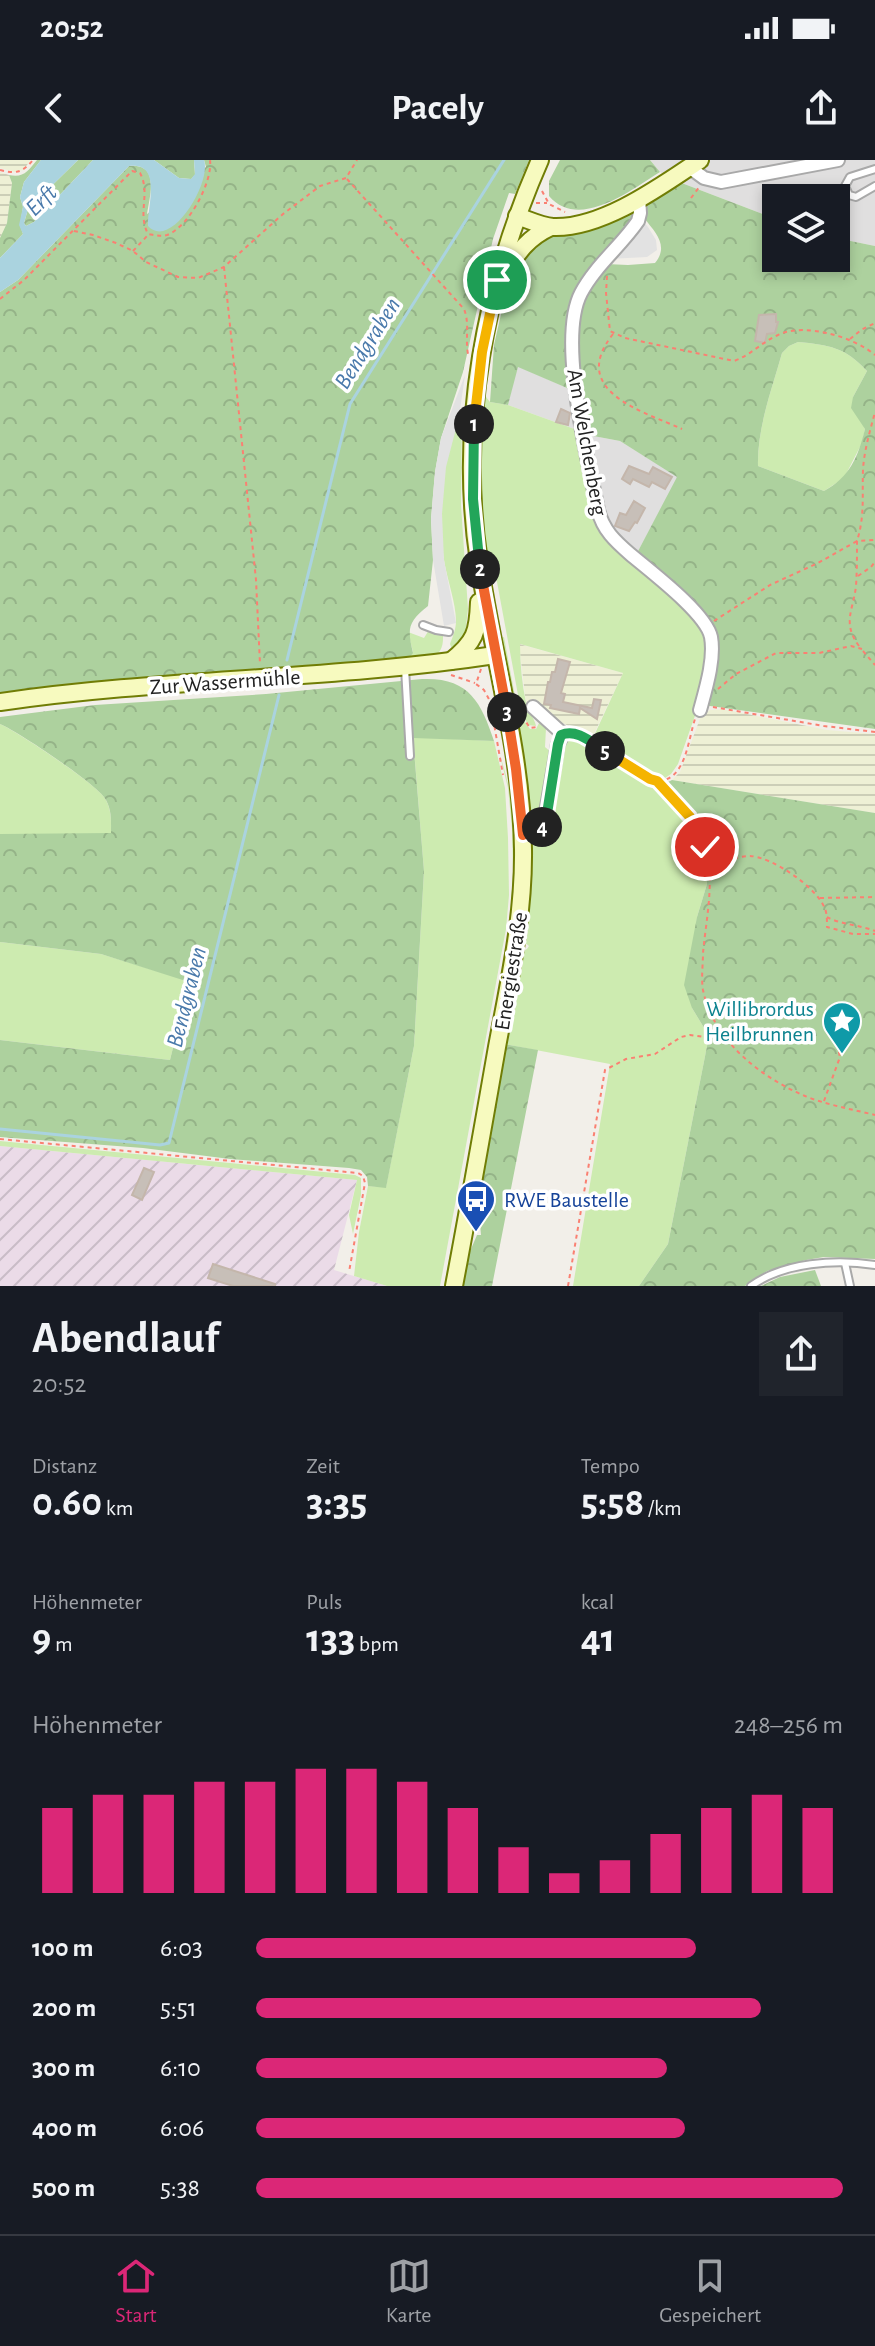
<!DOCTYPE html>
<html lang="de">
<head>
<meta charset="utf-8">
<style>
	:root { --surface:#171b24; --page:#20242c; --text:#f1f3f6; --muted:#9ea1a6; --line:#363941; --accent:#db2777 }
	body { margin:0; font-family:"Alegreya Sans",sans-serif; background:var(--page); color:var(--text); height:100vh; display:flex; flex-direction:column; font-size:30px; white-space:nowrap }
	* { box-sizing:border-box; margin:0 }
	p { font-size:26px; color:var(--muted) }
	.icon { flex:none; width:44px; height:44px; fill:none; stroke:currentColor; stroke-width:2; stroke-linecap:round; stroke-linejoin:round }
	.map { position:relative; height:1126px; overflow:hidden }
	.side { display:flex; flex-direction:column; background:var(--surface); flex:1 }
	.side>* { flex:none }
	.tools { position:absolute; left:762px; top:24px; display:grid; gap:16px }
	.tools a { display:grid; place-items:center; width:88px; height:88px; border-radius:0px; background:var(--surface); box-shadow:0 4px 12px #0003; font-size:40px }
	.pin { position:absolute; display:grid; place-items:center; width:68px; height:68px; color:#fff; margin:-34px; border:4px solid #fff; border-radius:50%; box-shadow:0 2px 8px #0007 }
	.km { position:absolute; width:40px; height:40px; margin:-20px; border-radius:50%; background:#222; color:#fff; font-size:22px; line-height:40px; text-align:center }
	.round { display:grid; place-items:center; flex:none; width:84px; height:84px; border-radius:0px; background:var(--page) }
	.summary { display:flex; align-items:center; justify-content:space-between; height:136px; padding:0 32px }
	h1 { font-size:44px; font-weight:700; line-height:60px }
	.stats { display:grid; grid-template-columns:repeat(3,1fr); gap:12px; height:136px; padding:8px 32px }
	.stats div { display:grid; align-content:center }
	.stats b { font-size:40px; font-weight:700 }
	.stats small { font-size:22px; font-weight:400 }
	.stats p { font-size:22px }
	.chart { height:224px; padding:16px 32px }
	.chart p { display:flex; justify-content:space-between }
	.chart svg { width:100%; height:144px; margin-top:8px; stroke:var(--accent); stroke-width:6 }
	ul { padding:0 32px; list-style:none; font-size:26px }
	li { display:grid; grid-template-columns:128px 96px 1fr; align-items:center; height:60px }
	li i { height:20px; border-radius:10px; background:var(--accent) }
	.status { display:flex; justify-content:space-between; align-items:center; height:56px; padding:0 40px; background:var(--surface); direction:ltr }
	.status svg { height:22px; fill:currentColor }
	header { display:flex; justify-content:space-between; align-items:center; height:104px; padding:0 32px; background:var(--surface); font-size:36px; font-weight:700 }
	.menu { display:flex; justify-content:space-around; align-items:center; height:112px; border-top:2px solid var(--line); background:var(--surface); font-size:22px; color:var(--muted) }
	.menu a { display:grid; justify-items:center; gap:4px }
	.menu .active { color:var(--accent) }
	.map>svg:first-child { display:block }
</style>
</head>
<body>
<div class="status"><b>20:52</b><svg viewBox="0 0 49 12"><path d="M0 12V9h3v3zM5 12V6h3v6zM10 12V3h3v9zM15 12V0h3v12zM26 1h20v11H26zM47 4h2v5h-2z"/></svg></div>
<header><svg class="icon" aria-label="back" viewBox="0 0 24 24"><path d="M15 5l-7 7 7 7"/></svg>Pacely<svg class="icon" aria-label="share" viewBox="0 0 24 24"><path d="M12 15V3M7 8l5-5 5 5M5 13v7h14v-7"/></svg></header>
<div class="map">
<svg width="875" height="1126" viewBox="0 0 875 1126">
	<defs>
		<pattern id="industrial-furrows" width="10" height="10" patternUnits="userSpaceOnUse" patternTransform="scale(2)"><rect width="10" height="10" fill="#ebdbe8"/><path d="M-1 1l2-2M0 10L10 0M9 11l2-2" fill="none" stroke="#c9bcc7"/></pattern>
		<pattern id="farmland-rules" width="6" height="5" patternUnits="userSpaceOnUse" patternTransform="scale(2)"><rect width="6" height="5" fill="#eef0d5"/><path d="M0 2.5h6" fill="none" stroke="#ccceb7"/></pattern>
		<pattern id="forest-crowns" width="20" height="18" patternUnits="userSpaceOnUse" patternTransform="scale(2)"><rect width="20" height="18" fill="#add19e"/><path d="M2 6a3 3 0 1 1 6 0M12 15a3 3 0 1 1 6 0" fill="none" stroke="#95b388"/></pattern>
	</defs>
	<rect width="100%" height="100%" fill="#f2efe9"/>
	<g fill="#e0dfdf">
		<path d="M650 0H875V86L836 78V38H776V59L679 22 660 12Z"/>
		<path d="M517 206 574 231 580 271 508 245Z"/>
		<path d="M588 275 620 281 678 317 636 395 603 358Z"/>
	</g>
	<path fill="url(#industrial-furrows)" d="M0 986 357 1020 334 1110 387 1126H0Z"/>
	<g fill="url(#farmland-rules)">
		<path d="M0 0H31L23 10 15 12 0 8Z"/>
		<path d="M0 12 9 15 12 23 7 63 0 78Z"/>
		<path d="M519 484 623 513 592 578 526 544Z"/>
		<path d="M722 549 827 570 875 574V653L672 620 680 612 701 556 710 550Z"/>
	</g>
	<g fill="#cdebb0">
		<path d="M798 182C829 185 845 187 867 211L853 237 865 269 862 283 844 318 824 331 758 306C757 268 772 229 782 193L789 186Z"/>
		<path d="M482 232 490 242 508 245 580 271 596 354 704 466 708 486 697 550 678 604 671 614 665 618 650 616 592 580 623 513 520 484C520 503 522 524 526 543 528 552 534 557 536 566L528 565 521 551 497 422 484 387 481 356 479 283Z"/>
		<path d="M462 254 461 345 468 449 465 475 469 480 453 492 450 484C453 476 456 469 456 461 456 443 447 419 444 400 438 359 440 291 462 254Z"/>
		<path d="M429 470 443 476C444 501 425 499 406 502L413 492 408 472 424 478Z"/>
		<path d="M504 477 518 552 530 569H536L539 563 546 568 545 587 553 594 542 661 534 667 530 664 520 578 501 478Z"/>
		<path d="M0 564C18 572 93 622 104 637 112 649 111 660 111 674H0Z"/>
		<path d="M574 576 657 626 686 654 705 688 707 724 697 757 692 848 709 876 668 1084 639 1126H573L610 904 504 884 521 792 527 789 529 786 523 781 530 682 536 676 561 582 566 577Z"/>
		<path d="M413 577 494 581 505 628 508 678 509 735 506 769 440 1126H387L354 1116 359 1072 368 1026 386 1027 414 886 424 711Z"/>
		<path d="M500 596C521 654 516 720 510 781L447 1126H444L509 774 513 712 512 669 508 628Z"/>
		<path d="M0 782 101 794 189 821 170 900 0 880Z"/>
		<path d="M0 981 355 1015 361 1018V1035L353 1074 349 1055 357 1020 0 986Z"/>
	</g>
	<g fill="url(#forest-crowns)" fill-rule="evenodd">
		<path d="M37 0H41L24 22 20 37 23 47 20 65 23 74 0 98V78L7 63 12 23 9 15C24 18 28 11 37 0Z"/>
		<path d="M78 0H93L34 62 26 66 24 63 28 49Z"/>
		<path d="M154 0H194L195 15 191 19 179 18Z"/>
		<path d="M204 0H529L515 34 509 33 493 79 463 212 441 278 435 312 431 359 433 400 428 446C408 462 407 468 413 493L406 502 0 538V132L18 120 129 6C160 3 150 35 147 54L206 7Z"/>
		<path d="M560 0H650L660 12C631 30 579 71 549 36V21Z"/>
		<path d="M679 22 776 59V98H836V78L875 86V569L703 545 716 475 710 460 697 446 636 395 677 317 620 281 588 275 574 182 584 134 606 104 628 105 655 103C669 86 656 73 644 58L646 40ZM798 182C829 185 845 187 867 211L853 237 851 248 865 269C858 297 850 317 824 331L758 306C757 268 772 229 782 193L789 186Z"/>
		<path d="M628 51 636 58 575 140 574 231 518 207 508 245 490 242 494 185 504 141 517 108 527 93 553 72Z"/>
		<path d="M422 519C468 517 481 541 494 581L413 578 424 711 414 886 386 1028 368 1026 367 1017 361 1010 349 1008 230 999 143 988 0 977V880L170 900 189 822 101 794 0 782V674L111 673C111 660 112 648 104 637 93 622 19 572 0 564V557L95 545 266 534Z"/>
		<path d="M672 620 875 653V1099L824 1097 806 1100 767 1111 745 1126H639L668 1084 709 876 692 848 684 825 697 757 707 724 706 704 712 703C716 679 682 644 665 628L666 623Z"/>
		<path d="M503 884 538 890 492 1126H462L468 1096 477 1075H481L478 1041 483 998Z"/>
		<path d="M815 1110 821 1126H761L780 1117Z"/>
	</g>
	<g fill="#e2e2e2">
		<path d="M639 57 648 67 656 80 657 90 647 97 608 99Z"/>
		<path d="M465 215 459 257 446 307 442 354 444 400 456 463 444 466 433 400 431 359 435 312 441 278Z"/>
	</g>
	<path fill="#aad3df" d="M41 0H78L28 49 24 63 26 66 34 62 93 0H154L179 18 191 19 195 14 194 0H204C212 22 171 91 148 66 147 46 163 2 129 6L18 120 0 132V98L23 74 19 65 23 47 20 37 24 22Z"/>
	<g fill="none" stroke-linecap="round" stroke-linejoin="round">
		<g stroke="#aad3df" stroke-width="3">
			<path d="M287 500 350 244 504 0"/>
			<path d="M0 969 160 985 169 983 279 535"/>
		</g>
	</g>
	<g fill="#c7bfb8" stroke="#c4b6ab" stroke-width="2">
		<path d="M776 154V162H778L775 173 767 174 765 183 755 181 759 155Z"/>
		<path d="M561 249 570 253 568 265 556 262Z"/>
		<path d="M629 306 649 314 653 307 672 317 665 329 652 322 649 327 633 319 630 324 622 319Z"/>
		<path d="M634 341 645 348 637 363 635 362 629 371 615 366 620 353 626 355Z"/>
		<path d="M558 499 570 502 561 533 565 534 563 542 592 548 594 539 601 540 597 559 580 548 579 554 550 548 551 545 544 544 548 522H550L552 512H555Z"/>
		<path d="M144 1008 154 1012 142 1040 132 1035Z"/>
		<path d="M213 1104 275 1124V1126H233L208 1118Z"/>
	</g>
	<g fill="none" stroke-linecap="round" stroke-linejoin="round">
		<g stroke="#a9a9a9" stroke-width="10">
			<g id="lane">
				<path d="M875 9 850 17 845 26 849 35 856 37 875 26"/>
				<path d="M423 465 436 470 449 472"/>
				<path d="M405 508 410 596"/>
				<path d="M845 1103 850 1126"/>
				<path d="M751 1126C784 1102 836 1099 875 1105"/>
			</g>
		</g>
		<g stroke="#a9a9a9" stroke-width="16">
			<g id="street">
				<path d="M689 7 704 18 721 22 838 0"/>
				<path d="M639 38 640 53 638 61C621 86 595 106 581 133 557 179 588 298 598 350 603 370 615 381 630 394 650 411 706 453 711 477 715 499 706 528 700 550"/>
				<path d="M523 675 538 670 544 664 558 584 563 574 533 547"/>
			</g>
		</g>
		<g stroke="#707d05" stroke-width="20">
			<g id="secondary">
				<path d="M517 56C529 60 541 66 553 67 602 69 661 26 700 0"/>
				<path d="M506 113C517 92 529 77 551 67"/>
				<path d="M451 501C475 482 478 472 479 442"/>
				<path d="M0 542C164 518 331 520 495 495"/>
				<path d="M454 1126C469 1047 483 967 497 887 509 822 524 757 523 689 522 593 493 498 479 402 458 266 485 125 540 0"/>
			</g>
		</g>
		<g stroke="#fa8072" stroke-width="2" stroke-dasharray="4 4" stroke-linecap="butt">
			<path d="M0 10C16 14 22 13 33 0"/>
			<path d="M347 19 464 149C470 164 465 179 468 194"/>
			<path d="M542 31 549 44 565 52"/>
			<path d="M691 38 700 26"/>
			<path d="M536 43H547"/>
			<path d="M74 71 93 75 116 83 133 91 146 102 178 117 198 118 224 107 283 54 320 26 346 18 357 0"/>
			<path d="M133 91 148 75"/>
			<path d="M224 107 256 420 260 504"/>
			<path d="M607 116 606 133 610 171 625 178 734 201C751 195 762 182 778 175 804 162 854 177 875 195"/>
			<path d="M0 139 24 120 132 11 140 13C151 33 137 53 148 74 155 75 161 77 167 75 189 67 213 21 210 0"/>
			<path d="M613 174C568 231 642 251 682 269"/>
			<path d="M850 179 861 170 875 163"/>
			<path d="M858 416 871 407 875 402"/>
			<path d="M714 461 770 425 818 403 857 381C865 355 862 336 863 310 864 291 870 271 875 252"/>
			<path d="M859 486C842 463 853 451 856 426 857 411 857 396 857 381L875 380"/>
			<path d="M863 491 875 505"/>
			<path d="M481 509 476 524 484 530 490 541 503 615"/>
			<path d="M451 515 475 523"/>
			<path d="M718 529 736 514 776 493H819L851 486 862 489"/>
			<path d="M713 547 824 566 875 572"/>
			<path d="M522 556 530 568 537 567"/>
			<path d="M575 573 650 619 657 621C673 643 695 657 704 684 716 717 706 759 703 793 703 805 701 818 703 830 713 880 760 917 805 936 827 945 851 949 875 955"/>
			<path d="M659 621C686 619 688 580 695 559"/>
			<path d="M707 689 720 701C729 700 740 696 750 696 772 697 817 727 825 749 827 753 827 761 827 767L853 774H875"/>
			<path d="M820 738 875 737"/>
			<path d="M827 757C839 764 860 765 875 771"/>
			<path d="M824 941 840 897C836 885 844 874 848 862"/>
			<path d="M0 979 358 1013 363 1016 365 1023 349 1112"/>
			<path d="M568 1126 605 910 626 899 655 894 681 877 690 875 713 878 722 874"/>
		</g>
		<use href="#lane" stroke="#fff" stroke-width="6"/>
		<use href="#street" stroke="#fff" stroke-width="12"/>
		<use href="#secondary" stroke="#f7fabf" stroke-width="16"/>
	</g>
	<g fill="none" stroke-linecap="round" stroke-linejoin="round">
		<g stroke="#fff" stroke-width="16">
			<path id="split-1" d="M474 264 482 192 497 120"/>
		</g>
		<g stroke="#fff" stroke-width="16">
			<path id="split-2" d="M474 264 473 339 480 409"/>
		</g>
		<g stroke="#fff" stroke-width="16">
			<path id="split-3" d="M480 409 507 552"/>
		</g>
		<g stroke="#fff" stroke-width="16">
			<path id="split-4" d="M507 552 516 609 523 675 542 667"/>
		</g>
		<g stroke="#fff" stroke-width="16">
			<path id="split-5" d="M542 667 546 660 558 584 561 575C577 568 592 583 605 591"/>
		</g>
		<g stroke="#fff" stroke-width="16">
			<path id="split-6" d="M605 591 650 619 657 621 690 657 705 687"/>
		</g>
		<use href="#split-1" stroke="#f5b400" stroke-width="10"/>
		<use href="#split-2" stroke="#22a559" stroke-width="10"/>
		<use href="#split-3" stroke="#f0652b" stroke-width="10"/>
		<use href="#split-4" stroke="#f0652b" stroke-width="10"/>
		<use href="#split-5" stroke="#22a559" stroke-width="10"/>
		<use href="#split-6" stroke="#f5b400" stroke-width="10"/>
	</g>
	<defs>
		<g id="sight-pin" transform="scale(2)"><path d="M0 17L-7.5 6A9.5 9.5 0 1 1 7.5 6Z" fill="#0f9aa8" stroke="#fff"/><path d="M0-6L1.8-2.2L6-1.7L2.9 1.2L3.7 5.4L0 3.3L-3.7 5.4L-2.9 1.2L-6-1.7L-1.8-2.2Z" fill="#fff"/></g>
		<g id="bus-pin" transform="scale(2)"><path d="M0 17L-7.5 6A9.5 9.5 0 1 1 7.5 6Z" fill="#1a4fb4" stroke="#fff"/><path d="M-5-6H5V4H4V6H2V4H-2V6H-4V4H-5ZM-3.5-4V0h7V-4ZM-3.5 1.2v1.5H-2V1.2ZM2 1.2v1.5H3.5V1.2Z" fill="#fff"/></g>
	</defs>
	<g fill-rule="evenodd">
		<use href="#sight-pin" x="842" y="861"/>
		<use href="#bus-pin" x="476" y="1039"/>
	</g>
	<g text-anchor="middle" stroke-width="7" stroke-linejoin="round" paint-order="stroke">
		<g font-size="22" fill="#222" stroke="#fff">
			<text transform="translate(588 282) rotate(80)" y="8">Am Welchenberg</text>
			<text transform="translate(225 521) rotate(-4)" y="8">Zur Wassermühle</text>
			<text transform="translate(510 811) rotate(-81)" y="8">Energiestraße</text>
		</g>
		<g font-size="22" fill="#0d838f" stroke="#fff" text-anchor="end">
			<text x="814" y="856">Willibrordus<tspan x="814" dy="25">Heilbrunnen</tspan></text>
		</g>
		<g font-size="22" fill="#164399" stroke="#fff" text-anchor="start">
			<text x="504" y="1047">RWE Baustelle</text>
		</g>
		<g font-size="24" font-style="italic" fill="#4a7aab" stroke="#fff">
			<text transform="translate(41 40) rotate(-44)" y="8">Erft</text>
			<text transform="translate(367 183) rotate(-58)" y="8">Bendgraben</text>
			<text transform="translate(186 837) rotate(-76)" y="8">Bendgraben</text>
		</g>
	</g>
</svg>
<div class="tools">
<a><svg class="icon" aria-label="layers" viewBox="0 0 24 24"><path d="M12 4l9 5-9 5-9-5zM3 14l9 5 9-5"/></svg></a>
</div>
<div class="pin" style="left:497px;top:120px;background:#1e9e55"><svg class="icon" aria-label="arrive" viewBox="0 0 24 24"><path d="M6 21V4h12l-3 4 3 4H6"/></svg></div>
<div class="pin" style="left:705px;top:687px;background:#d93025"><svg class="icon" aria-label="check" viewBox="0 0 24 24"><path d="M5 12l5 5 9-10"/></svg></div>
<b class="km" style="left:474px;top:264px">1</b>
<b class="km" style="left:480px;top:409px">2</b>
<b class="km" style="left:507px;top:552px">3</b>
<b class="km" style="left:542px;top:667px">4</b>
<b class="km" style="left:605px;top:591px">5</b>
</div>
<section class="side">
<div class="summary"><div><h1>Abendlauf</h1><p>20:52</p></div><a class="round"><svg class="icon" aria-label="share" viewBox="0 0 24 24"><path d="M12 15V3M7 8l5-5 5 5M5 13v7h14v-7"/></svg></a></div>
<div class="stats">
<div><p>Distanz</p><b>0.60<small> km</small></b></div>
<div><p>Zeit</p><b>3:35</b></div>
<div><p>Tempo</p><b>5:58<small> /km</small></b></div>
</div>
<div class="stats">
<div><p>Höhenmeter</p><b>9<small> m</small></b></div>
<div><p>Puls</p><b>133<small> bpm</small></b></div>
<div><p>kcal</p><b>41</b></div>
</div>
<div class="chart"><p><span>Höhenmeter</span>248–256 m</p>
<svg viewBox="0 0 160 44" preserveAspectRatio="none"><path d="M5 44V18M15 44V14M25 44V14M35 44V10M45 44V10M55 44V6M65 44V6M75 44V10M85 44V18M95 44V30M105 44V38M115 44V34M125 44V26M135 44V18M145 44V14M155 44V18"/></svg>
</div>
<ul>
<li><b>100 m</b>6:03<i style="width:75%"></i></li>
<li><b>200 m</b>5:51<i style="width:86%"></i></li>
<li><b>300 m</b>6:10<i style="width:70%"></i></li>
<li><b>400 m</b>6:06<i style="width:73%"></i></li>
<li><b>500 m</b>5:38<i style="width:100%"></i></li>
</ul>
</section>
<nav class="menu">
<a class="active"><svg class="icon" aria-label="home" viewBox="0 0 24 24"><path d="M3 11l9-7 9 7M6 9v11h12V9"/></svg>Start</a>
<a><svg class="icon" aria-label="map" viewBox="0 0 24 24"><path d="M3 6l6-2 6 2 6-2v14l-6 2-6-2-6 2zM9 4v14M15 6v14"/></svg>Karte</a>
<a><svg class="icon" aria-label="saved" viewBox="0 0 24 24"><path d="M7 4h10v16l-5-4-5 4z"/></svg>Gespeichert</a>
</nav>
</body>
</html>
